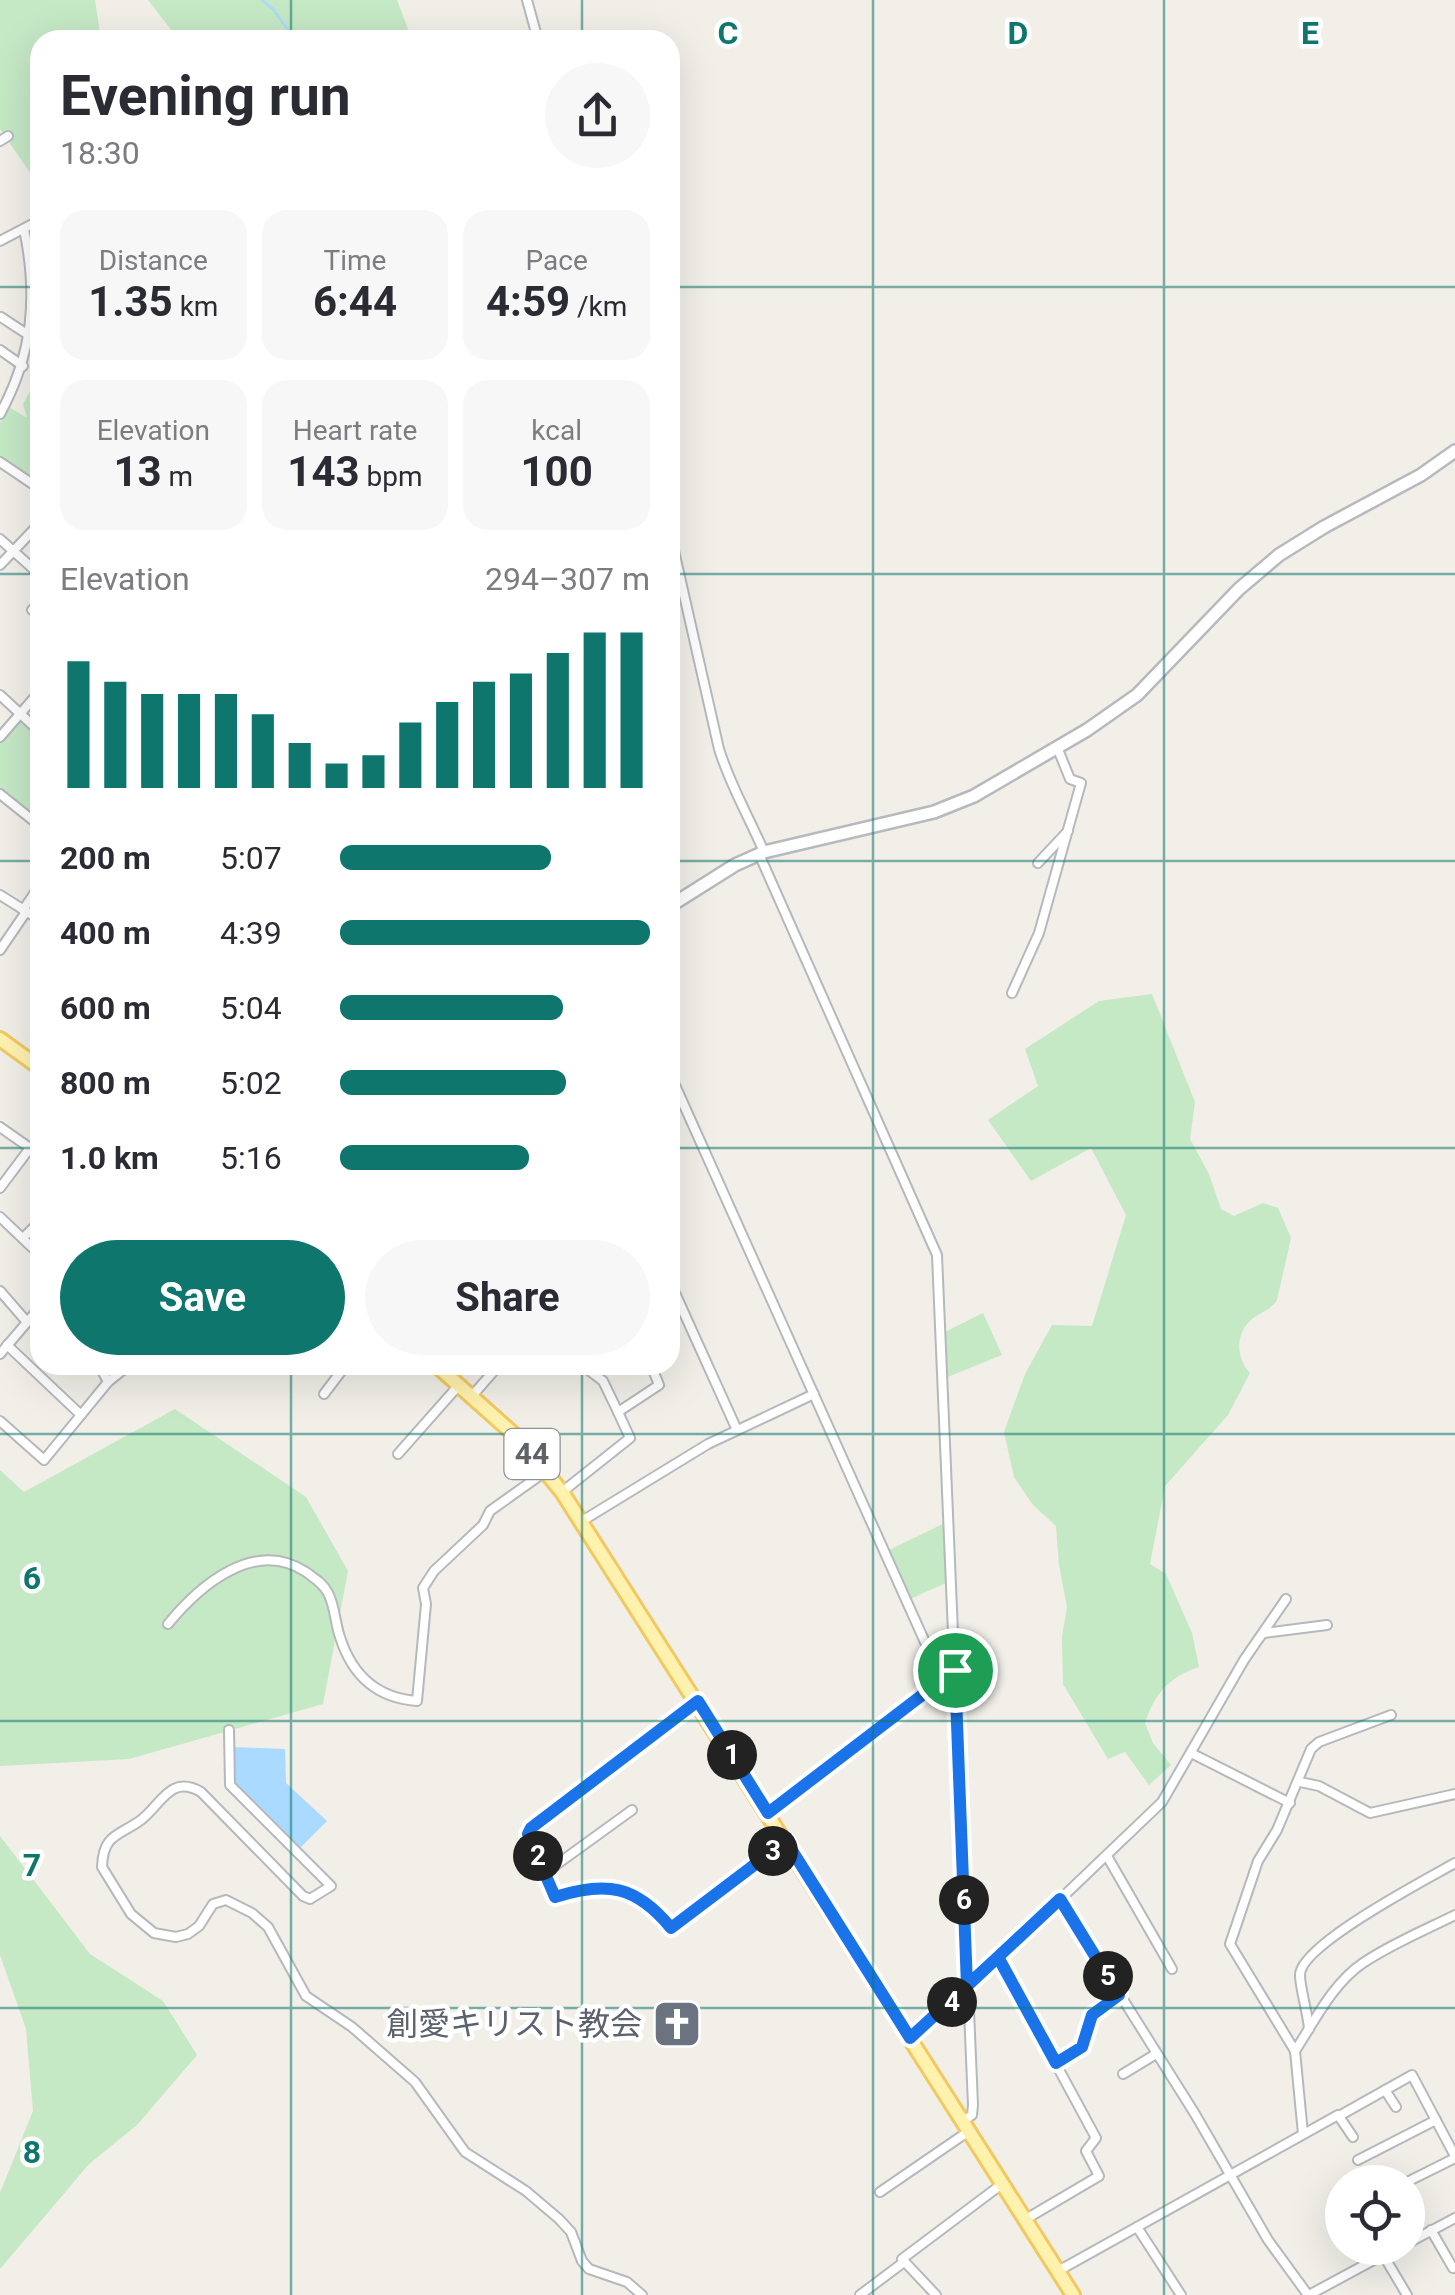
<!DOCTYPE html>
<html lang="en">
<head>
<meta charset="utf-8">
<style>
	:root { --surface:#fff; --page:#f7f7f7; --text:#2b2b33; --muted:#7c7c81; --accent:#0f766e }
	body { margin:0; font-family:Roboto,"Noto Sans JP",sans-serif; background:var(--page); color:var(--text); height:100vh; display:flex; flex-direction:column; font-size:38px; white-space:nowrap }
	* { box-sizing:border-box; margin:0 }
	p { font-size:32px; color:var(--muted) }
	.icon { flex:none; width:55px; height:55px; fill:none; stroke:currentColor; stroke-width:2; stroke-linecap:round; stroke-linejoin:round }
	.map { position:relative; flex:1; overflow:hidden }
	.sheet { position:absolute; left:30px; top:30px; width:650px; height:1345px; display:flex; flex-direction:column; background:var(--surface); border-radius:30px; box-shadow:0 10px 40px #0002 }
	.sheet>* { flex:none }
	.tools { position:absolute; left:1325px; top:2165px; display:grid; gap:20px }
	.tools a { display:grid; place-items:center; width:100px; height:100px; border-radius:50%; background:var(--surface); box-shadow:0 10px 40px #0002; font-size:50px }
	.pin { position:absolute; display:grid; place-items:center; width:85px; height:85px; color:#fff; margin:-42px; border:5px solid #fff; border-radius:50%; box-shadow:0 2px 10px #0007 }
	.km { position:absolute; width:50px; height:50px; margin:-25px; border-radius:50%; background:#222; color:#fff; font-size:28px; line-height:50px; text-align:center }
	.round { display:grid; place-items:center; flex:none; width:105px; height:105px; border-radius:52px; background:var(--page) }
	.head { display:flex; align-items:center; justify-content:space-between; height:170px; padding:0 30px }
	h1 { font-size:55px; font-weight:700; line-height:75px }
	.figures { display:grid; grid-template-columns:repeat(3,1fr); gap:15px; height:170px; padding:10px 30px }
	.figures div { display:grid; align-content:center; border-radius:25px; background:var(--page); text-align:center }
	.figures b { font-size:42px; font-weight:700 }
	.figures small { font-size:28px; font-weight:400 }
	.figures p { font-size:28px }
	.chart { height:280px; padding:20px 30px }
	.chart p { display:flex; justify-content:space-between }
	.chart svg { width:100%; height:180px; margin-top:10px; stroke:var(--accent); stroke-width:6 }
	.cta { display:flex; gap:20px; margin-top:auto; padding:20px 30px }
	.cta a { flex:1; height:115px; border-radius:60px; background:var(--accent); color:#fff; font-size:40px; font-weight:700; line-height:115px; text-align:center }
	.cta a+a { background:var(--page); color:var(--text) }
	ul { padding:0 30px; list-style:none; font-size:32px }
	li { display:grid; grid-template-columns:160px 120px 1fr; align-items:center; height:75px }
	li i { height:25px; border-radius:12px; background:var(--accent) }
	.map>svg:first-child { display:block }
</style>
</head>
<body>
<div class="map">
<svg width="1455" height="2295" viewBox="0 0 1455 2295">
	<rect width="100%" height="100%" fill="#f1efe8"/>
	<g fill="#c5e8c5">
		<path d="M0 0H95L101 40H40V187L0 129Z"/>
		<path d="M148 0H397L412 40 478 32 493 40H179Z"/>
		<path d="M37 379H40V485L0 458V423L9 407 27 418 23 404Z"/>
		<path d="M20 722 40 738V824L0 792V741Z"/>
		<path d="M1152 994 1195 1102 1190 1139 1209 1174 1221 1209 1234 1216 1263 1203 1278 1208 1291 1238 1277 1300C1270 1311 1260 1312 1251 1320 1234 1335 1237 1359 1250 1373L1228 1415 1165 1486 1150 1564 1166 1574 1192 1633 1199 1667C1169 1677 1155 1693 1145 1723L1153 1743 1171 1765 1149 1785 1125 1752 1108 1759 1063 1684 1062 1637 1067 1607 1059 1565 1056 1526 1033 1505 1014 1477 1004 1432 1025 1374 1052 1325 1092 1326 1126 1215 1091 1148 1031 1181 988 1120 1038 1086 1025 1049 1099 1001Z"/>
		<path d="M983 1313 1002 1355 945 1378 943 1333Z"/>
		<path d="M175 1409 306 1497 348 1571 323 1704 129 1759 0 1766V1470L24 1492Z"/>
		<path d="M945 1523 948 1582 910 1599 889 1550Z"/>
		<path d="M0 1836 90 1954 163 2001 197 2055 137 2125 89 2164 0 2269V2193L33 2111 26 2029 0 1955Z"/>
	</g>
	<path fill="#aadaff" d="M233 1747 285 1749 286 1783 327 1821 299 1849 233 1785Z"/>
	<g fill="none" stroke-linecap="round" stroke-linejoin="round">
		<path stroke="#aadaff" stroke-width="2.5" d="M262 0 273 9 295 40"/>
		<g stroke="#b5b8bc" stroke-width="12">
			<g id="minor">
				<path d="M527 0 538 40"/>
				<path d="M0 141 8 136"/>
				<path d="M0 241 40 220"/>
				<path d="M1 317 30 336"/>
				<path d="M0 350 23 366"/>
				<path d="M0 414C33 354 38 296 24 229"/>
				<path d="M0 462 40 489"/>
				<path d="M670 533 719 749C730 785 749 817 764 852"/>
				<path d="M0 539 40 575"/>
				<path d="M0 565 40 523"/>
				<path d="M32 610 40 602"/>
				<path d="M0 695 40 732"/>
				<path d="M0 737 40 691"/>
				<path d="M0 794 40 826"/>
				<path d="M759 854 937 1255 973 2105 972 2115 963 2121"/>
				<path d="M1038 863 1068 831"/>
				<path d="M0 895 40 920"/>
				<path d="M23 910 40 885"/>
				<path d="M0 950 26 912"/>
				<path d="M1012 993 1039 933 1081 783 1070 779 1057 747"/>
				<path d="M670 1074 942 1680 768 1813"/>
				<path d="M0 1127 30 1148 0 1188"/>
				<path d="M0 1217 40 1255"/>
				<path d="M24 1237 40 1221"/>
				<path d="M670 1282 737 1430"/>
				<path d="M0 1291 27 1322"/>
				<path d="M7 1345 81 1415"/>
				<path d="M0 1354 40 1307"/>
				<path d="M99 1365 108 1382"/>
				<path d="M582 1365 603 1381 618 1412 659 1385 651 1365"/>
				<path d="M324 1394 346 1365"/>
				<path d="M472 1396 499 1365"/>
				<path d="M0 1421 44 1460 108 1382 129 1365"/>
				<path d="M398 1454 459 1385"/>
				<path d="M562 1492 630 1438 618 1412"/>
				<path d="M582 1521 708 1444 814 1394"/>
				<path d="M168 1624C200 1585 255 1538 306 1572 314 1578 323 1583 328 1593 335 1606 335 1623 340 1637 352 1675 377 1698 417 1701L426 1604 423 1588 434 1571 483 1525 490 1511 546 1471"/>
				<path d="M1264 1633 1327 1625"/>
				<path d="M697 1701 531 1828 528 1834 555 1897C606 1881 636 1885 671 1927L786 1841"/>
				<path d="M229 1730 230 1785 331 1886 310 1899 303 1896 201 1792C170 1774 161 1805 141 1820 119 1836 103 1834 102 1867L131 1914 154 1933 176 1937 188 1934 199 1926 213 1904 226 1900 252 1913 268 1927 306 1996 352 2027 415 2082 465 2152 526 2191 559 2219 571 2232 582 2261 589 2269 627 2282 642 2295"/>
				<path d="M1191 1753 1290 1803"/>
				<path d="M1300 1782 1319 1786 1370 1813 1455 1794"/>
				<path d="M1107 1856 1172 1969"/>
				<path d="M545 1873 632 1810"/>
				<path d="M1060 1899 1195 2114 1268 2240 1308 2295"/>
				<path d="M998 1957 1096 2138 1086 2151 1099 2176 1026 2219"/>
				<path d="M1309 2029C1308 2014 1300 1988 1300 1975 1300 1945 1427 1879 1455 1863"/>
				<path d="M910 2037 957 1998 1162 1802 1244 1660 1286 1599"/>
				<path d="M1295 2051C1314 2022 1333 1983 1363 1963 1391 1944 1425 1930 1455 1915"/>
				<path d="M1055 2063 1081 2047 1091 2015 1119 1995"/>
				<path d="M1123 2074 1156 2054"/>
				<path d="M1385 2090 1396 2107"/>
				<path d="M1339 2116 1412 2075 1455 2156"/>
				<path d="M1303 2134 1295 2051 1230 1944 1258 1861 1277 1830 1311 1749 1319 1742 1391 1715"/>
				<path d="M1358 2160 1436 2120"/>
				<path d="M1407 2182 1455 2158"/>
				<path d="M880 2192 969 2131"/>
				<path d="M1137 2227 1181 2295"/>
				<path d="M1431 2230 1453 2268"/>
				<path d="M1408 2243 1455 2218"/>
				<path d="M1382 2253 1407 2295"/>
				<path d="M1058 2271 1338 2115 1353 2137"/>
				<path d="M860 2295 904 2262"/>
				<path d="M936 2295 902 2259 1002 2184"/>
				<path d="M1309 2295 1396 2248"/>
			</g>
		</g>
		<g stroke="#b6babf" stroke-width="16">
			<path id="secondary" d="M670 906 735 865 764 852 934 812 974 796 1087 730 1137 695 1239 589 1279 555 1324 527 1421 475 1455 451"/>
		</g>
		<g stroke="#f2c960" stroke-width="18">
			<g id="primary">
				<path d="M0 1039 40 1068"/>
				<path d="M436 1365 518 1438 562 1492 1073 2295"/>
			</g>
		</g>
		<use href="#minor" stroke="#fff" stroke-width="8"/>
		<use href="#secondary" stroke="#fff" stroke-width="11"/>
		<use href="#primary" stroke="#fff2af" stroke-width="12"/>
	</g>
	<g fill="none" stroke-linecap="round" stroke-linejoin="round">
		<g stroke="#fff" stroke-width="20">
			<path id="route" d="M955 1670 768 1813 698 1701 531 1828 528 1834 555 1897C606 1881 636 1885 671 1928L786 1841 910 2038 998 1957 1056 2063 1082 2047 1092 2015 1119 1995 1060 1899 967 1986 955 1670"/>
		</g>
		<use href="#route" stroke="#1a73e8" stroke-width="12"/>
	</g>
	<path fill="none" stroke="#0f766e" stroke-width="2.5" stroke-opacity="0.55" d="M291 0V40M582 0V40M873 0V2295M1164 0V2295M0 287H40M670 287H1455M0 574H40M670 574H1455M0 861H40M670 861H1455M0 1148H40M670 1148H1455M291 1365V2295M582 1365V2295M0 1434H1455M0 1721H1455M0 2008H1455"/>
	<defs>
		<g id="church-square" transform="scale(2.5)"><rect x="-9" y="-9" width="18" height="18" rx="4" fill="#6b7280" stroke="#fff"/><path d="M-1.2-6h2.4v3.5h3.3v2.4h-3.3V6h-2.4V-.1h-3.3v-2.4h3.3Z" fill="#fff"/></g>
	</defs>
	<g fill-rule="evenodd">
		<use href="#church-square" x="677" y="2024"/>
	</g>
	<g text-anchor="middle" stroke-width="9" stroke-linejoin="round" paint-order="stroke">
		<rect fill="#fff" stroke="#8f9295" stroke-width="2.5" x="504.5" y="1429" width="55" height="50" rx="8"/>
		<g font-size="30" font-weight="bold" fill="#5f6368">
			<text x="532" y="1464">44</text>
		</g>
		<g font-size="32" fill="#5b616d" stroke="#fff" text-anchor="end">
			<text x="642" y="2035">創愛キリスト教会</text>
		</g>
	</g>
	<g font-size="32" text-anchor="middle" font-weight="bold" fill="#0f766e" stroke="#fff" stroke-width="9" stroke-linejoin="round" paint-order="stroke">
		<text x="728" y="44">C</text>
		<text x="1018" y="44">D</text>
		<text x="1310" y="44">E</text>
		<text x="32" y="1589">6</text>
		<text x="32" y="1876">7</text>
		<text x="32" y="2163">8</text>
	</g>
</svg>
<div class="tools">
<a><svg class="icon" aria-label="locate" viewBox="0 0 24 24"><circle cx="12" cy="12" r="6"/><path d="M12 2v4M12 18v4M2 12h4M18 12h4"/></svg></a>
</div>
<div class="pin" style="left:955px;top:1670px;background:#1e9e55"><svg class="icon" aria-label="arrive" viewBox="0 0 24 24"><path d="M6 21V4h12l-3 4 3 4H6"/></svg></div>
<b class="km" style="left:732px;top:1755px">1</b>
<b class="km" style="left:538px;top:1856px">2</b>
<b class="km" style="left:773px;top:1851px">3</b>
<b class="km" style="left:952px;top:2002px">4</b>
<b class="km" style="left:1108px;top:1976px">5</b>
<b class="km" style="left:964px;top:1900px">6</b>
<section class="sheet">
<div class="head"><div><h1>Evening run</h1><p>18:30</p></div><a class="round"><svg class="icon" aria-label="share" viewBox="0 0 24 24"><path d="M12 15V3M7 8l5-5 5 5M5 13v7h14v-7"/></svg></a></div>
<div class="figures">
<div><p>Distance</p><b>1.35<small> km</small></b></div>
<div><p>Time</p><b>6:44</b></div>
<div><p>Pace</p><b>4:59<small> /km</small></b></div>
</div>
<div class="figures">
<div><p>Elevation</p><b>13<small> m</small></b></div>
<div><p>Heart rate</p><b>143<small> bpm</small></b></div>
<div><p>kcal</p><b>100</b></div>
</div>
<div class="chart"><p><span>Elevation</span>294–307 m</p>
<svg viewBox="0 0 160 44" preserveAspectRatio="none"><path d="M5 44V13M15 44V18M25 44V21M35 44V21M45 44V21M55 44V26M65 44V33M75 44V38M85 44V36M95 44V28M105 44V23M115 44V18M125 44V16M135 44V11M145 44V6M155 44V6"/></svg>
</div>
<ul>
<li><b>200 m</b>5:07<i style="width:68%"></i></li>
<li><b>400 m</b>4:39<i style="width:100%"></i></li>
<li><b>600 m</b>5:04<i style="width:72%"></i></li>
<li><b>800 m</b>5:02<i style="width:73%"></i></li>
<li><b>1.0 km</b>5:16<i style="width:61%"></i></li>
</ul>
<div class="cta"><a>Save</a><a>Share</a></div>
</section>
</div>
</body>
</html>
